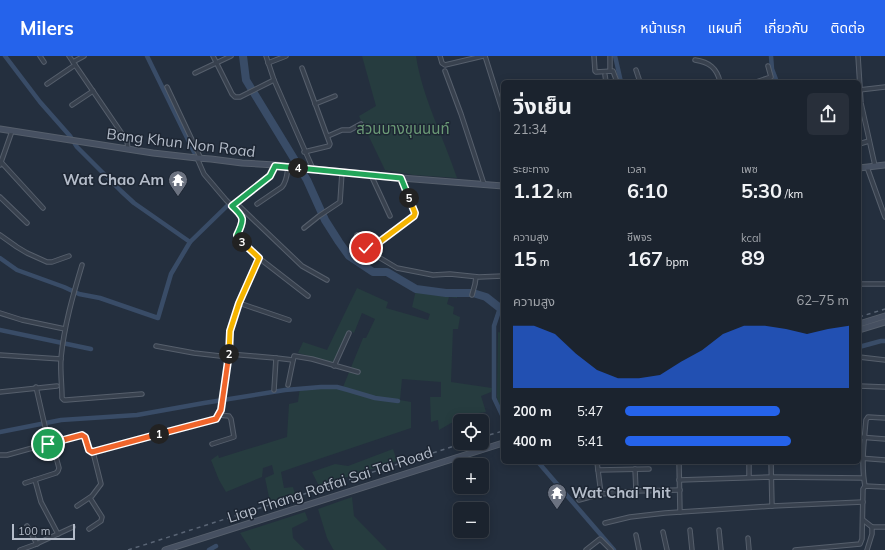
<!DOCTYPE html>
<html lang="th">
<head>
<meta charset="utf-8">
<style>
	:root { --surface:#1b232e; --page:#282f3a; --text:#f1f3f6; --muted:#a0a4aa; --line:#39404a; --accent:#2563eb }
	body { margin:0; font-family:Mulish,"Noto Sans Thai",sans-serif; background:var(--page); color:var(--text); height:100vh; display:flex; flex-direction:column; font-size:15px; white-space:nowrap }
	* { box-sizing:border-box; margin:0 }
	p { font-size:13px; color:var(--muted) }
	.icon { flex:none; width:22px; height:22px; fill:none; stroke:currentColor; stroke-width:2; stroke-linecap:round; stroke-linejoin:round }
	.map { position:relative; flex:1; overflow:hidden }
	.side { position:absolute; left:501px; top:24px; width:360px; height:384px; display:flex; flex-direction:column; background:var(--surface); border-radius:6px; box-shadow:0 2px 10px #0003,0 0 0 1px var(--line) }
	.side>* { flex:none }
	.buttons { position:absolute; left:453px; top:358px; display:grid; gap:8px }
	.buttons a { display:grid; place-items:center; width:36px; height:36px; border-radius:6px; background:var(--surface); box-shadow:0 2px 10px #0003,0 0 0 1px var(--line); font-size:20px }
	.scale { position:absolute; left:12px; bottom:10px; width:63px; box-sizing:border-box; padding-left:4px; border:2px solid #b4bcc9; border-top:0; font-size:11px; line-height:14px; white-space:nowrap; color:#b4bcc9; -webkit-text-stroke:3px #1d2633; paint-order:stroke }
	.pin { position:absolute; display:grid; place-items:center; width:34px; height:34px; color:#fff; margin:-17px; border:2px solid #fff; border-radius:50%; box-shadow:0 1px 4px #0007 }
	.km { position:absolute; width:20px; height:20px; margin:-10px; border-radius:50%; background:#222; color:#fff; font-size:11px; line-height:20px; text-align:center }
	.round { display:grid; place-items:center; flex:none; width:42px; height:42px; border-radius:6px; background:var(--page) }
	.head { display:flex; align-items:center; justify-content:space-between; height:68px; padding:0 12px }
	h1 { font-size:22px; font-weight:700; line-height:30px }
	.metrics { display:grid; grid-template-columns:repeat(3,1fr); gap:6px; height:68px; padding:4px 12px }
	.metrics div { display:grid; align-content:center }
	.metrics b { font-size:20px; font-weight:700 }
	.metrics small { font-size:11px; font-weight:400 }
	.metrics p { font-size:11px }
	.chart { height:112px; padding:8px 12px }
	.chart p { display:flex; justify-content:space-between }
	.chart svg { width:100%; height:72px; margin-top:4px; fill:var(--accent); opacity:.7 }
	ul { padding:0 12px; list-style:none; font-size:13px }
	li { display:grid; grid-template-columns:64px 48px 1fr; align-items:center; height:30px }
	li i { height:10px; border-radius:5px; background:var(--accent) }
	header { display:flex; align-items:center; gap:24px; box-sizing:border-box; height:56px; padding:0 20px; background:var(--accent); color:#fff }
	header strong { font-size:19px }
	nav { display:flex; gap:22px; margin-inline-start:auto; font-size:14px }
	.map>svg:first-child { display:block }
</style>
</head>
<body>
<header>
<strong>Milers</strong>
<nav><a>หน้าแรก</a><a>แผนที่</a><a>เกี่ยวกับ</a><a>ติดต่อ</a></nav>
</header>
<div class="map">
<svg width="885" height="494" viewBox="0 0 885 494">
	<rect width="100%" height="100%" fill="#242f3e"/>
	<g fill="#263c3f">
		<path d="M362 0H416C422 41 444 82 457 122L414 119 385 114 359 60 376 50Z"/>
		<path d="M357 232 388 246 386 252 428 264 430 258 412 251 416 234 458 235 457 242 449 241 447 248 454 251 453 258 460 261 458 273H453L451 326 492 332 491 336 481 340 486 356 465 359 439 374 438 364 431 366 430 341H441V326L402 323 400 344 411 346V372L301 409 281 416 284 432 293 431 295 438 270 446 265 422 274 418 272 409 263 412 262 421 226 436 219 424 211 404 218 399 219 402 287 381 289 348 298 346 300 331 326 329 343 331 363 282H366L375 263 362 257 354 277 349 274 334 307 298 297 303 286 327 294Z"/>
		<path d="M498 276 503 277V357L499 350 497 341Z"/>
		<path d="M393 393 397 405 319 430 312 416 335 408 348 410Z"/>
		<path d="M352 441 354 460 387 494H334L333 493 327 482 318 453Z"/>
		<path d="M305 456 308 464 292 472 293 482 305 494H251L240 477Z"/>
	</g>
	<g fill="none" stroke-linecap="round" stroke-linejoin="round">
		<g stroke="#394c67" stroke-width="4.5">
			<path d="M5 0 40 46 70 80 77 91 121 135 134 147 190 186"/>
			<path d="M147 0 194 96"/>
			<path d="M615 0 621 26"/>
			<path d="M771 0 772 13 777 26"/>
			<path d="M0 202 17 214 64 231 79 238 100 242 158 262 171 218 190 186 227 150"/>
			<path d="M500 252 494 270V342L503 361"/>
			<path d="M0 274 91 293"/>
			<path d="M859 291 881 285H885"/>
			<path d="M0 376 61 364 137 359 204 347 285 334 321 331H337L348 334 375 342 398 345"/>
			<path d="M538 406 614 494"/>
			<path d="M209 494 216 490"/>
		</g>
		<path stroke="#394c67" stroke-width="8" d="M243 0 246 24 307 124 325 164 339 186 349 200 373 216H387L416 233 446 237H473L486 241 500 252H503"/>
		<g stroke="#565f6c" stroke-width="5.5">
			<g id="street">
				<path d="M40 0 44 6"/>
				<path d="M69 0 127 85 128 93"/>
				<path d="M213 0 232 38 235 41H240L274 24"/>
				<path d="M266 0 274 24 313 113"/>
				<path d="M440 0 442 7 445 9 483 0"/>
				<path d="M485 0 503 57"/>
				<path d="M594 0 595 15 596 16 613 15 617 26"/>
				<path d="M610 0V15"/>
				<path d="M858 0 861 47 875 110"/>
				<path d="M695 4C709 6 717 12 720 26"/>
				<path d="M73 6 84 0"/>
				<path d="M268 7 286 0"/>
				<path d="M302 12 330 88 329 90 304 96"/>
				<path d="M636 14 640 26"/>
				<path d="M445 15 461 58 484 128"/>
				<path d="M195 17 231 0"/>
				<path d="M605 19 606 26"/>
				<path d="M756 26 771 21 768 10"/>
				<path d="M47 28 75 9"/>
				<path d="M167 31 201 103"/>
				<path d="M859 34 885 31"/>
				<path d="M315 48 335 40"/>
				<path d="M72 49 93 35"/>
				<path d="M328 80 342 74H350L361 68"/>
				<path d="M859 88 869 85"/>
				<path d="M1 106 43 152"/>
				<path d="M0 109 12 75"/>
				<path d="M867 111 885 161"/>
				<path d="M371 119 390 160"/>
				<path d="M401 122 415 158 371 192 369 194 370 196 397 212 433 219 450 218 479 221 503 220"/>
				<path d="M0 141 27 167"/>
				<path d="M236 147 302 210 327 224"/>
				<path d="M257 148 282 131C287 125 287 118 288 111"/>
				<path d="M231 150 270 120 275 109"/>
				<path d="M304 172 319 160 340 146 342 116"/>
				<path d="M0 179 17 191 27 197 47 206H52L69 200"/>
				<path d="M357 179 365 191 370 193"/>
				<path d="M259 202 308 240"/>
				<path d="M82 209C73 239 64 270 61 302 60 315 62 329 62 342L64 344H66L142 338"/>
				<path d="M859 228H885"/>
				<path d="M472 239 475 228 476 221"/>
				<path d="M239 247 289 264"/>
				<path d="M0 257 22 264 65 273"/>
				<path d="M156 290 194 297 229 301"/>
				<path d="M229 298 276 302 293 304"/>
				<path d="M0 299 61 303"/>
				<path d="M859 301 885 304"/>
				<path d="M334 310 349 277"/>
				<path d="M288 329 294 300 312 303 358 316"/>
				<path d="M859 330 885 331"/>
				<path d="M36 331 49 388"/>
				<path d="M274 334 276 302"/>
				<path d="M0 336 57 330"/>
				<path d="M859 381 885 383"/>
				<path d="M212 388 234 381 231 363 229 360 218 359"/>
				<path d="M0 399H7L80 379 85 381C86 386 86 394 93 396L215 363 221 353 223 341 229 296 230 275 239 247 259 202 239 184 237 179 240 174 242 165V162L241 159 226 144 204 118 197 102"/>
				<path d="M859 402 885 404"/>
				<path d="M597 406 601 438"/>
				<path d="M679 406 680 456"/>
				<path d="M749 406V421"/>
				<path d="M771 406 772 450"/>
				<path d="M635 413 636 435"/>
				<path d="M598 414 649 413"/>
				<path d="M35 424 41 446 58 478"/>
				<path d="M679 424 771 421 863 422"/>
				<path d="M25 427 56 417 58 415 59 412 52 386"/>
				<path d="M865 430C861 409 864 386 866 364L868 361 885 362"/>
				<path d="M579 444 601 438 636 435 680 434"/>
				<path d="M77 450 92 440 101 428 93 396"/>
				<path d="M863 464 872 471V478L867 494"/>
				<path d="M605 467 630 461 665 457 772 450 863 446"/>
				<path d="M27 470 37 488"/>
				<path d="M872 471H885"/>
				<path d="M89 473 101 465 102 461 90 442"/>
				<path d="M690 474 692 494"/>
				<path d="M719 474 721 494"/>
				<path d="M663 476 667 494"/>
				<path d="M636 479 639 494"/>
				<path d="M748 482 749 494"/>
				<path d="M20 494 34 489 73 471"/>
				<path d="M586 494 600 483 611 494"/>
				<path d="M795 494 860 488 862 483 863 433 865 430 885 431"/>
			</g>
		</g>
		<g stroke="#565f6c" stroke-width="7">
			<g id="secondary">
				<path d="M0 73 153 97 197 102 211 103 242 107 275 109 401 122 503 130"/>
				<path d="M859 112 885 109"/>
				<path d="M859 268 885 260"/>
				<path d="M859 274 885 266"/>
				<path d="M165 494 503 387"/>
			</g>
		</g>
		<use href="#street" stroke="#38414e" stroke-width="3.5"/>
		<use href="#secondary" stroke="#465061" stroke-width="5"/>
		<g stroke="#5a6575" stroke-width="1.5" stroke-dasharray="4 4" stroke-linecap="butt">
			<path d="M859 261 885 253"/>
			<path d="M482 381 503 375"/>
			<path d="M128 494 464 387"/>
		</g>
	</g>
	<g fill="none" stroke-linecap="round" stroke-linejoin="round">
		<g stroke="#fff" stroke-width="8">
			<path id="split-1" d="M48 388 82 379 85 381 89 394 92 396 159 378"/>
		</g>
		<g stroke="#fff" stroke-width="8">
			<path id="split-2" d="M159 378 216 363 221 354 229 298"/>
		</g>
		<g stroke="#fff" stroke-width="8">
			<path id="split-3" d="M229 298 230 275 239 247 259 202 242 186"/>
		</g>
		<g stroke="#fff" stroke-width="8">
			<path id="split-4" d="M242 186 239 184 237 179C245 163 244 161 232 150L270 120 275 110 298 112"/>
		</g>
		<g stroke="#fff" stroke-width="8">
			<path id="split-5" d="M298 112 401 122 409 142"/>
		</g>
		<g stroke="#fff" stroke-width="8">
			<path id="split-6" d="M366 192 370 193 414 160 415 157 409 142"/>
		</g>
		<use href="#split-1" stroke="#f0652b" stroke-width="5"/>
		<use href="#split-2" stroke="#f0652b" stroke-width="5"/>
		<use href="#split-3" stroke="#f5b400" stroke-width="5"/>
		<use href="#split-4" stroke="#22a559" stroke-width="5"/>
		<use href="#split-5" stroke="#22a559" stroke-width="5"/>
		<use href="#split-6" stroke="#f5b400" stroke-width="5"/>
	</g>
	<defs>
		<g id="temple-pin" transform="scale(1)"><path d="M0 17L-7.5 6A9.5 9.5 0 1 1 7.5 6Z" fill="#6b7280" stroke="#1d2633"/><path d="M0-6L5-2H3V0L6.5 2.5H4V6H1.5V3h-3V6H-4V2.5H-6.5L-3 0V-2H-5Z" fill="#fff"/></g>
	</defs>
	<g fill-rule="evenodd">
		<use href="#temple-pin" x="178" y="124"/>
		<use href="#temple-pin" x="557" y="437"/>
	</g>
	<g text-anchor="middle" stroke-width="3" stroke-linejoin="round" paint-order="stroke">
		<g font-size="15" fill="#6b9a76" stroke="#1d2633">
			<text x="403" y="78">สวนบางขุนนนท์</text>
		</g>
		<g font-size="15" fill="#b4bcc9" stroke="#1d2633">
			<text transform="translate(181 87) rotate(7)" y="5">Bang Khun Non Road</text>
			<text transform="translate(330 429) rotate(-18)" y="5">Liap Thang Rotfai Sai Tai Road</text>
		</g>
		<g font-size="15" font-weight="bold" fill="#b4bcc9" stroke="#1d2633" text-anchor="end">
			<text x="164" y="129">Wat Chao Am</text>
			<text x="571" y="442" text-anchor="start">Wat Chai Thit</text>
		</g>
	</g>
</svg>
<div class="buttons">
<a><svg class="icon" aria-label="locate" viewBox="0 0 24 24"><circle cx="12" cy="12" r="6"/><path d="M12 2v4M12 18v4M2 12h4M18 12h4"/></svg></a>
<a>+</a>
<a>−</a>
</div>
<div class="scale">100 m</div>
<div class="pin" style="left:48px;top:388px;background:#1e9e55"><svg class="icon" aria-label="arrive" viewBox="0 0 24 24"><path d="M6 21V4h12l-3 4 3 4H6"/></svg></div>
<div class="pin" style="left:366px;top:192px;background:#d93025"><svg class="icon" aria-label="check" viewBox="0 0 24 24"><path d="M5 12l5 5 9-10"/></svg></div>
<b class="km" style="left:159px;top:378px">1</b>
<b class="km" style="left:229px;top:298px">2</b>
<b class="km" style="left:242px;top:186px">3</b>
<b class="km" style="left:298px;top:112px">4</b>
<b class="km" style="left:409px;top:142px">5</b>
<section class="side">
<div class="head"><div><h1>วิ่งเย็น</h1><p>21:34</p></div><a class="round"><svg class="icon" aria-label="share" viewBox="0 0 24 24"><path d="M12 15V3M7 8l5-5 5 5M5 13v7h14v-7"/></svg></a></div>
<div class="metrics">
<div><p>ระยะทาง</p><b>1.12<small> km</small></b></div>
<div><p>เวลา</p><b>6:10</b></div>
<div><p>เพซ</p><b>5:30<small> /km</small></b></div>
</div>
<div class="metrics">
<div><p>ความสูง</p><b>15<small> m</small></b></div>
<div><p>ชีพจร</p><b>167<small> bpm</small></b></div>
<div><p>kcal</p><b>89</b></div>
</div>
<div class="chart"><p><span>ความสูง</span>62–75 m</p>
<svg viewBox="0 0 160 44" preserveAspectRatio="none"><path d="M0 44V6L10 6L20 11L30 23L40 33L50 38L60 38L70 36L80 28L90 21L100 11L110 6L120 6L130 8L140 11L150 8L160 6V44z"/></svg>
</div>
<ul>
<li><b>200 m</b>5:47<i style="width:69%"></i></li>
<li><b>400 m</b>5:41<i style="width:74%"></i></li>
</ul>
</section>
</div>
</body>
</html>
